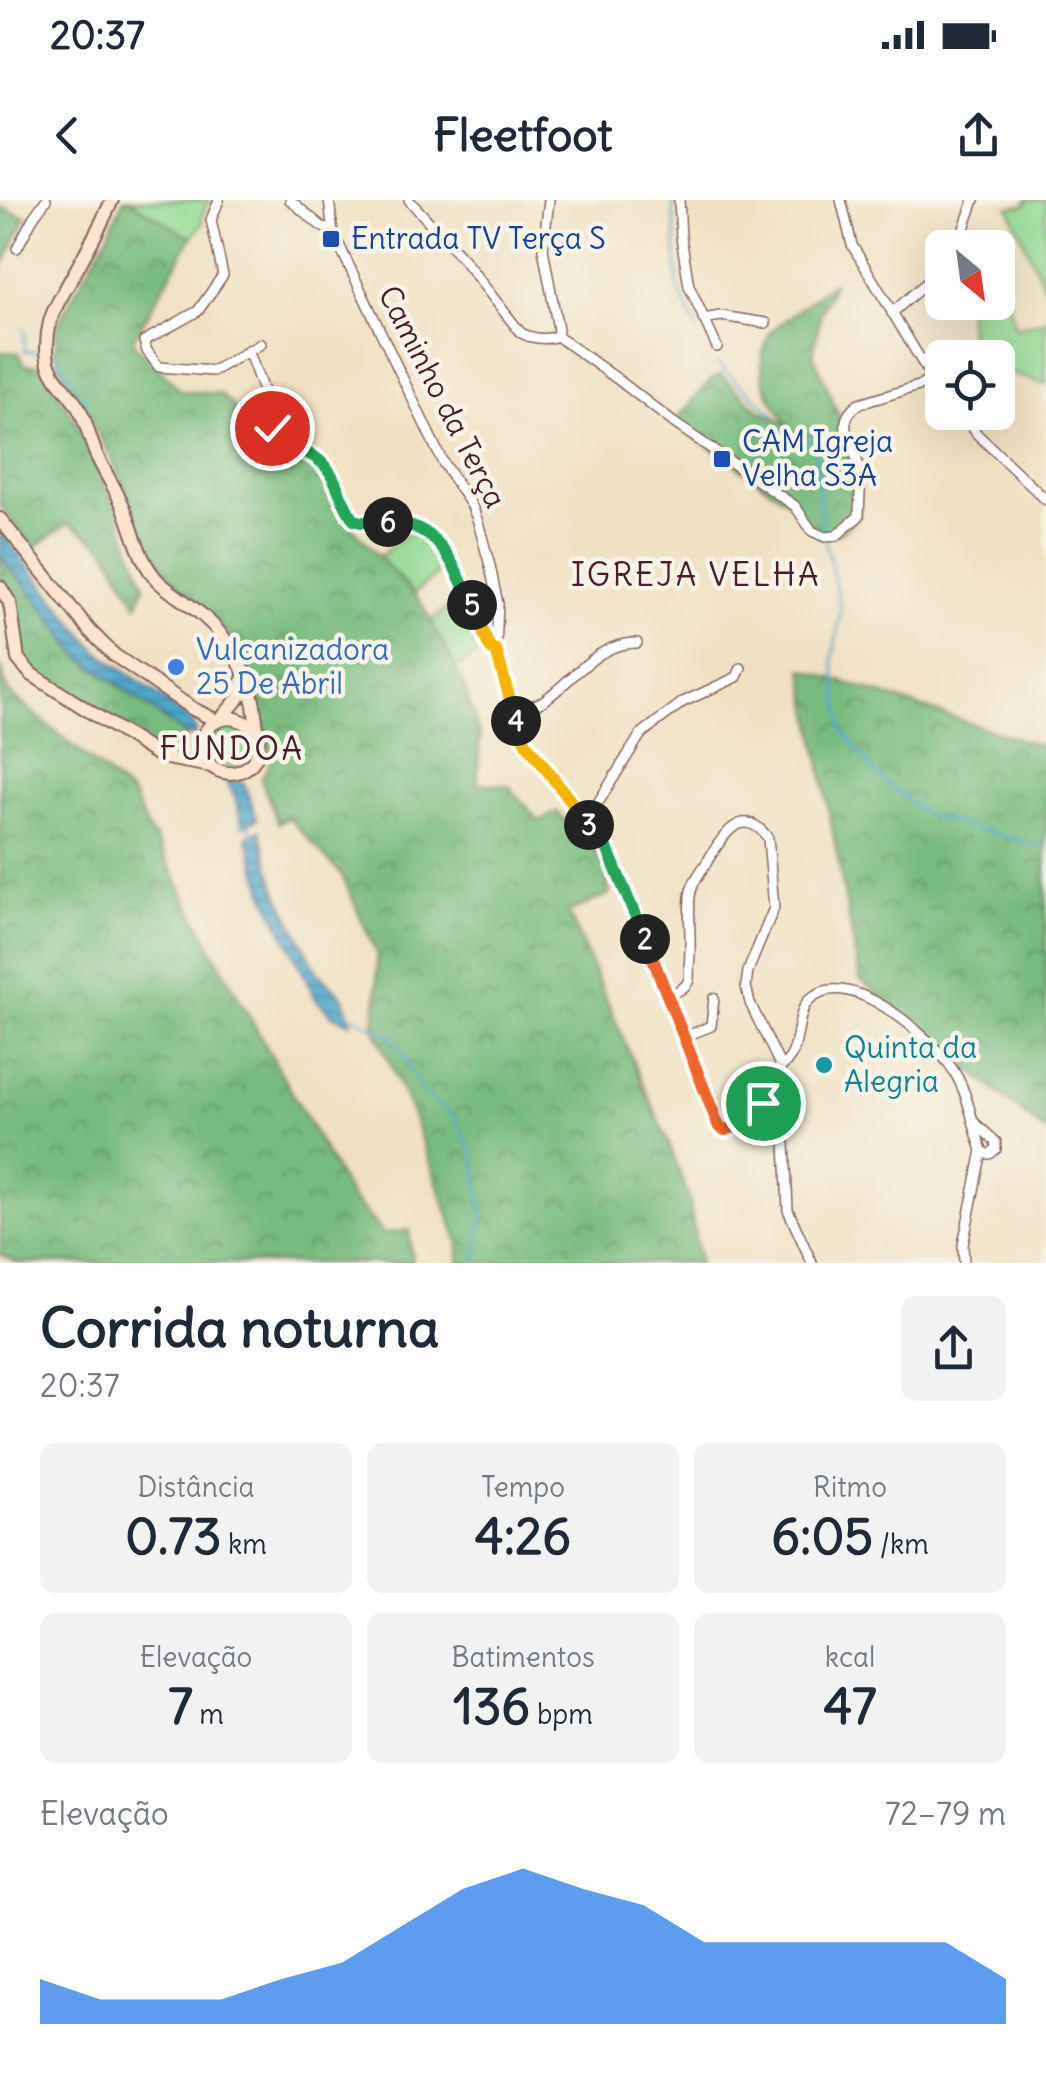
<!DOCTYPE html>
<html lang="pt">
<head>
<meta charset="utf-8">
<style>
	:root { --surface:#fff; --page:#f2f2f3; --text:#1f2937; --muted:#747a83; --accent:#1a73e8 }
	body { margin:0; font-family:Delius,sans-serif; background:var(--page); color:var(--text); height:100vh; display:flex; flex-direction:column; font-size:38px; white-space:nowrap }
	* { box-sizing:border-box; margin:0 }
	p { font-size:32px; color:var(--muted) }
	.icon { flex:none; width:55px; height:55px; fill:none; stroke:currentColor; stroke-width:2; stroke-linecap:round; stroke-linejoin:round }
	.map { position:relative; height:1063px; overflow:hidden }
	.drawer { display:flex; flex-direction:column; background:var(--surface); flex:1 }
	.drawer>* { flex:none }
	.needle { width:65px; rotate:151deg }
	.tools { position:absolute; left:925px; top:30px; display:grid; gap:20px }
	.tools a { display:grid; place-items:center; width:90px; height:90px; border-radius:15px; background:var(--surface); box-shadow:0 10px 40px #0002; font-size:50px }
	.pin { position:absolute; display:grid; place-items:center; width:85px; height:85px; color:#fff; margin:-42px; border:5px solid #fff; border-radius:50%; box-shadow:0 2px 10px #0007 }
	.km { position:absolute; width:50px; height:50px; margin:-25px; border-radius:50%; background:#222; color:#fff; font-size:28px; line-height:50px; text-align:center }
	.round { display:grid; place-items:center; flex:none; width:105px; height:105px; border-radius:15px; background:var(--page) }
	.summary { display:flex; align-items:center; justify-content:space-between; height:170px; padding:0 40px }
	h1 { font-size:55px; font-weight:800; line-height:75px }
	.figures { display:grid; grid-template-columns:repeat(3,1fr); gap:15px; height:170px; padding:10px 40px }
	.figures div { display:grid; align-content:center; border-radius:15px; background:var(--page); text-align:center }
	.figures b { font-size:50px; font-weight:800 }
	.figures small { font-size:28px; font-weight:400 }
	.figures p { font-size:28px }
	.chart { height:280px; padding:20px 40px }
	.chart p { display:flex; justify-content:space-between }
	.chart svg { width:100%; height:180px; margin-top:10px; fill:var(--accent); opacity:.7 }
	.status { display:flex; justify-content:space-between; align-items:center; height:70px; padding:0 50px; background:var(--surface); direction:ltr }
	.status svg { height:28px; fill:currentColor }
	header { display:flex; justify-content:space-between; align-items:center; height:130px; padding:0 40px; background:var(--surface); font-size:45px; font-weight:800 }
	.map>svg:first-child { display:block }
</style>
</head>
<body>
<div class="status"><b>20:37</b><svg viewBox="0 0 49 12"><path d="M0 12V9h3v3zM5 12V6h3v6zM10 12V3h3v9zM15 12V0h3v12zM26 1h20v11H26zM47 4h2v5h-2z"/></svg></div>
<header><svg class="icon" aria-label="back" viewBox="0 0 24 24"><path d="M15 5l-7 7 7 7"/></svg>Fleetfoot<svg class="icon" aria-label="share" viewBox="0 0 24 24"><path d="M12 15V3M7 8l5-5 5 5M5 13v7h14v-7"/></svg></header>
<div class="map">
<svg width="1046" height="1063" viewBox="0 0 1046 1063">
	<defs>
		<pattern id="forest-crowns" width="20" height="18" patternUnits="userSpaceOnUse" patternTransform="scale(2.5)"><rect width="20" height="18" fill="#78bb7e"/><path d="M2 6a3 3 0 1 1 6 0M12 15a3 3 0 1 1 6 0" fill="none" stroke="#649767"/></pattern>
		<pattern id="water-rules" width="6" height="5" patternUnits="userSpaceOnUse" patternTransform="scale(2.5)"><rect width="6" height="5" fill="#50a9cd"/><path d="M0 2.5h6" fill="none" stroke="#4489a7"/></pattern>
	</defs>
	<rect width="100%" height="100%" fill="#f7f3e8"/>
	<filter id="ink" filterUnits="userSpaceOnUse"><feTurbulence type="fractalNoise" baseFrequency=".01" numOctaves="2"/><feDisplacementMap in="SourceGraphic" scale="20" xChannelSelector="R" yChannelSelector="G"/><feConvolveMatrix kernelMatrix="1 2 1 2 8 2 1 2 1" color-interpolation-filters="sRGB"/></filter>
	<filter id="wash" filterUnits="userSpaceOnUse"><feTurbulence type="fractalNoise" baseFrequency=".0048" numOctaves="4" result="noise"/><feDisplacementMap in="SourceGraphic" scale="40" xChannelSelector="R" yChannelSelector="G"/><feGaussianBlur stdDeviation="2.25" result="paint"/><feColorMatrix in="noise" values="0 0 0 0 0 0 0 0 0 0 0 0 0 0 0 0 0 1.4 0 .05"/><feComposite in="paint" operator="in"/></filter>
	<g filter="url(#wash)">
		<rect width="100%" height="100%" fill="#f1e1c3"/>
		<g fill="#95db95" stroke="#707d60" stroke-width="2.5">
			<path d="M129 0H209L202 17 203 23 191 38Z"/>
			<path d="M1026 0H1046V91L1009 7 1026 5Z"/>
			<path d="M998 79 1001 98 1008 100 1015 128 1046 120V184L998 170V158L971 157 967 103 998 102Z"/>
			<path d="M261 208 275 239 266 257 244 223Z"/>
			<path d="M411 332 424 340 447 364 414 394 379 357Z"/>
			<path d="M463 397 477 428 483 451 456 468 430 421Z"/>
			<circle cx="230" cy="545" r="20"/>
		</g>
		<g fill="url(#forest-crowns)" stroke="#616d54" stroke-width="2.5">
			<path d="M123 0H129L191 38 132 142 181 191 220 194 232 205 266 257 293 263 299 251 317 263 351 326 420 401 462 480 480 537 477 583 509 586 539 621 557 612 593 649 605 667 610 694 568 712 669 944 689 998 699 1063H459V1043L414 918 374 827 377 795V754L342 675 289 618 278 623 261 579 269 565 270 548 245 458 231 437 169 375 150 347 110 255 59 165 56 151 57 124 109 33Z"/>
			<path d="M0 7 26 17 0 72Z"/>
			<path d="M834 82 821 111 813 154 858 262 859 316 836 336 812 331 795 306 674 223 709 182 720 174 760 211 787 224 770 197 763 178 762 156 770 132Z"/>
			<path d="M0 152 19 153 25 165 42 166 73 218 118 312 145 386 137 405 105 347 69 323 33 348 0 306Z"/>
			<path d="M0 356 39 401 78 455 186 535C183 547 173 551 162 552 117 520 69 494 23 463L0 381Z"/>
			<path d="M0 465 8 492 133 596 148 630 155 638 211 748 350 996 384 1034 409 1030 412 1063H18L0 1054Z"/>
			<path d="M803 469 1046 548V932L860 779Z"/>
		</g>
		<g fill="url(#water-rules)" stroke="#4d647c" stroke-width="2.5">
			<path d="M0 330 81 432 100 453 192 520 196 531 195 536 186 535 78 455 39 401 0 356Z"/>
			<path d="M239 581 244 583 257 619 243 626 235 598 227 582Z"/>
			<path d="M260 630 272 677 280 698 318 773 344 798 351 823 332 815 316 799 266 697 247 637Z"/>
		</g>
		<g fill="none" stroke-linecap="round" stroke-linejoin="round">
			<g stroke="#50a9cd" stroke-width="2.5">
				<path d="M673 0 678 88 697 129"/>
				<path d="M24 127 25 151 43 152"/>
				<path d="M51 152H55L81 198 84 196 88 203"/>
				<path d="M718 164 775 216"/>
				<path d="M796 231 814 246 823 331"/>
				<path d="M825 339 841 409 833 459 843 531 878 576 926 615 1046 648"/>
				<path d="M247 621 253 637"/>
				<path d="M347 813 389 835 402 853 422 891 456 919 474 955 483 1016 475 1063"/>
			</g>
		</g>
	</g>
	<g filter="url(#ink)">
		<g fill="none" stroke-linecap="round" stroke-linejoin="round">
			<g stroke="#846360" stroke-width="12">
				<g id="street">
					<path d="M219 0 211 20 223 75 198 111 144 141 147 151 159 167 213 171 261 144"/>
					<path d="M290 0 321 26 333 32"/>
					<path d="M329 0 333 32 443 263 472 306 478 322 490 366 498 404 496 450 519 529 526 543 552 578 607 648 668 795 719 927 725 930 731 928C741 921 753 913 761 904 769 895 772 880 779 870 784 864 790 860 793 852 799 837 798 812 808 801 846 762 926 834 949 864 969 891 971 921 982 950L985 954H990L996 949V942L975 923"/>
					<path d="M409 0 463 59 520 132C529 138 546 141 557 136L616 178 674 223 795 306 812 331 825 337 836 336 859 316C859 301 862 284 859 268 855 244 831 223 859 204L922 185 931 177"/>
					<path d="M549 0 543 49 558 129 557 136"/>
					<path d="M679 0 681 37 689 86 717 147"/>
					<path d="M841 0 852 45 931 177 942 187"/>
					<path d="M17 48 33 18 46 0"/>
					<path d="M957 48 974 0"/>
					<path d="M892 113 942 69"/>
					<path d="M703 119 721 116 766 123"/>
					<path d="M248 150 263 191 271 227 278 238 315 255 330 270 355 320 361 322C376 322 393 320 408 324 455 335 474 411 491 450H496"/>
					<path d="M962 212 977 234 1046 300"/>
					<path d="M512 510C522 507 534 507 543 501 573 481 597 442 637 443"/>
					<path d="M586 622 641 534 683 502 737 477 741 468"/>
					<path d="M668 795C675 793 684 789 688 782 690 778 689 772 689 767 692 743 688 720 690 697 691 684 700 673 707 662 721 639 741 602 768 638L774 708 748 771 746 786 750 803 781 867"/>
					<path d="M684 837 711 826 714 798"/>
					<path d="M763 903 775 916 785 943 788 1010 812 1063"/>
					<path d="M964 1063 963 1045 982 950"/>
				</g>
			</g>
			<g stroke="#846360" stroke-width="16">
				<g id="secondary">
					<path d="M112 0C100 28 85 54 70 81 63 94 53 108 50 122 47 134 45 156 50 167 56 184 73 195 80 211 87 225 90 240 96 254 104 272 116 289 124 308 134 333 140 364 160 383 173 394 189 404 202 415 233 441 253 481 256 521 257 531 260 542 258 551 252 576 218 581 206 559 188 526 235 500 257 535"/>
					<path d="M0 319 90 431 114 455 193 509 217 521"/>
					<path d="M0 387 10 403 18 459 31 474 161 557 211 566"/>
					<path d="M221 519 241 495 243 479"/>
				</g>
			</g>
			<use href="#street" stroke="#fff" stroke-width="9"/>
			<use href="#secondary" stroke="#fbe5cf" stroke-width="12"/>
		</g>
	</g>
	<g fill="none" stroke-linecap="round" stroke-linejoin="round" filter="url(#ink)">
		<g stroke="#fff" stroke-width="20">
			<path id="split-1" d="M692 858 719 927 725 930 731 928 763 903"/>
		</g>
		<g stroke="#fff" stroke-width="20">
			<path id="split-2" d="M645 739 692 858"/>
		</g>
		<g stroke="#fff" stroke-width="20">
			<path id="split-3" d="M589 625 607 648 645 739"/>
		</g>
		<g stroke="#fff" stroke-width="20">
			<path id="split-4" d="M516 521 526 543 589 625"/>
		</g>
		<g stroke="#fff" stroke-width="20">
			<path id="split-5" d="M472 405 489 446 492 450H496L516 521"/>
		</g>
		<g stroke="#fff" stroke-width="20">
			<path id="split-6" d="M388 322C439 322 454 365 472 405"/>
		</g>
		<g stroke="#fff" stroke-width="20">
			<path id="split-7" d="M299 249C341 266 332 289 354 320L361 322H388"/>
		</g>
		<g stroke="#fff" stroke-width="20">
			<path id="split-8" d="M272 228 278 238 299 249"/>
		</g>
		<use href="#split-1" stroke="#f0652b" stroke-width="12"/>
		<use href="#split-2" stroke="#f0652b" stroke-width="12"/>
		<use href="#split-3" stroke="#22a559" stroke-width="12"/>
		<use href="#split-4" stroke="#f5b400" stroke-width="12"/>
		<use href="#split-5" stroke="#f5b400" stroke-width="12"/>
		<use href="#split-6" stroke="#22a559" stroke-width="12"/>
		<use href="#split-7" stroke="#22a559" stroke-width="12"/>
		<use href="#split-8" stroke="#f5b400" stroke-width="12"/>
	</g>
	<g fill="#1a4fb4" stroke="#f7f3e8" stroke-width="4">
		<rect x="321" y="29" width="20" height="20" rx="5"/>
		<rect x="712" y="249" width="20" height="20" rx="5"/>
	</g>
	<circle fill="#3f7fe0" stroke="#f7f3e8" stroke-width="4" cx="176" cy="467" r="10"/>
	<circle fill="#0f9aa8" stroke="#f7f3e8" stroke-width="4" cx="824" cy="865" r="10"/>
	<g text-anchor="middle" stroke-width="9" stroke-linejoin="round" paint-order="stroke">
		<g font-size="30" fill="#164399" stroke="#f7f3e8" text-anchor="start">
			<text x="351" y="49">Entrada TV Terça S</text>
			<text x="742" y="252">CAM Igreja<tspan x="742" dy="34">Velha S3A</tspan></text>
		</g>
		<g font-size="30" fill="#4a1f2b" stroke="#f7f3e8">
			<text transform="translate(442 197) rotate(63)" y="10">Caminho da Terça</text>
		</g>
		<g font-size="30" fill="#366cbe" stroke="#f7f3e8" text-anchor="start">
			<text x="196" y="460">Vulcanizadora<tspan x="196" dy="34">25 De Abril</tspan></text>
		</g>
		<g font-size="30" fill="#0d838f" stroke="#f7f3e8" text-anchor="start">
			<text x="844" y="858">Quinta da<tspan x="844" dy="34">Alegria</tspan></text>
		</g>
		<g font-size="32" letter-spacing="2.5" fill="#4a1f2b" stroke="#f7f3e8">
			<text x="696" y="386">IGREJA VELHA</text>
			<text x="232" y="560">FUNDOA</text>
		</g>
	</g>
</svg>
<div class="tools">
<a><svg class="needle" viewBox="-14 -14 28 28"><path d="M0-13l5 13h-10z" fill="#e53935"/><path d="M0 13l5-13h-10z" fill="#747a83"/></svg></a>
<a><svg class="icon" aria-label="locate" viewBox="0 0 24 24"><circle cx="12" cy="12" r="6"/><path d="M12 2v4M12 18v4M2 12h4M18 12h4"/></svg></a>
</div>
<div class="pin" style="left:763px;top:903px;background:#1e9e55"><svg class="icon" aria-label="arrive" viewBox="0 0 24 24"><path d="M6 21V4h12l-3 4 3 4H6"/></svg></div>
<div class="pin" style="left:272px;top:228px;background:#d93025"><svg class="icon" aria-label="check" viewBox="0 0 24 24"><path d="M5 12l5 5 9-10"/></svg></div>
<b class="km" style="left:645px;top:739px">2</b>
<b class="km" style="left:589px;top:625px">3</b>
<b class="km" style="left:516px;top:521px">4</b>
<b class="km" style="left:472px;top:405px">5</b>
<b class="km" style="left:388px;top:322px">6</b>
</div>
<section class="drawer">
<div class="summary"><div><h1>Corrida noturna</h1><p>20:37</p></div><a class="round"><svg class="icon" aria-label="share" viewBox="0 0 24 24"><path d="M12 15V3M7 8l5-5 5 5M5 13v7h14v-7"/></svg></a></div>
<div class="figures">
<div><p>Distância</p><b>0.73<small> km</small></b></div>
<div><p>Tempo</p><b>4:26</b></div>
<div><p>Ritmo</p><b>6:05<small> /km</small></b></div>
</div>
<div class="figures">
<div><p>Elevação</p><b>7<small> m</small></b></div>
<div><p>Batimentos</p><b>136<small> bpm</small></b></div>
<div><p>kcal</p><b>47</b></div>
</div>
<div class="chart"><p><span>Elevação</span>72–79 m</p>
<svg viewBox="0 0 160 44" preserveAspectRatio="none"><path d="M0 44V33L10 38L20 38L30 38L40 33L50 29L60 20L70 11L80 6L90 11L100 15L110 24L120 24L130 24L140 24L150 24L160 33V44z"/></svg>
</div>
</section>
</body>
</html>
